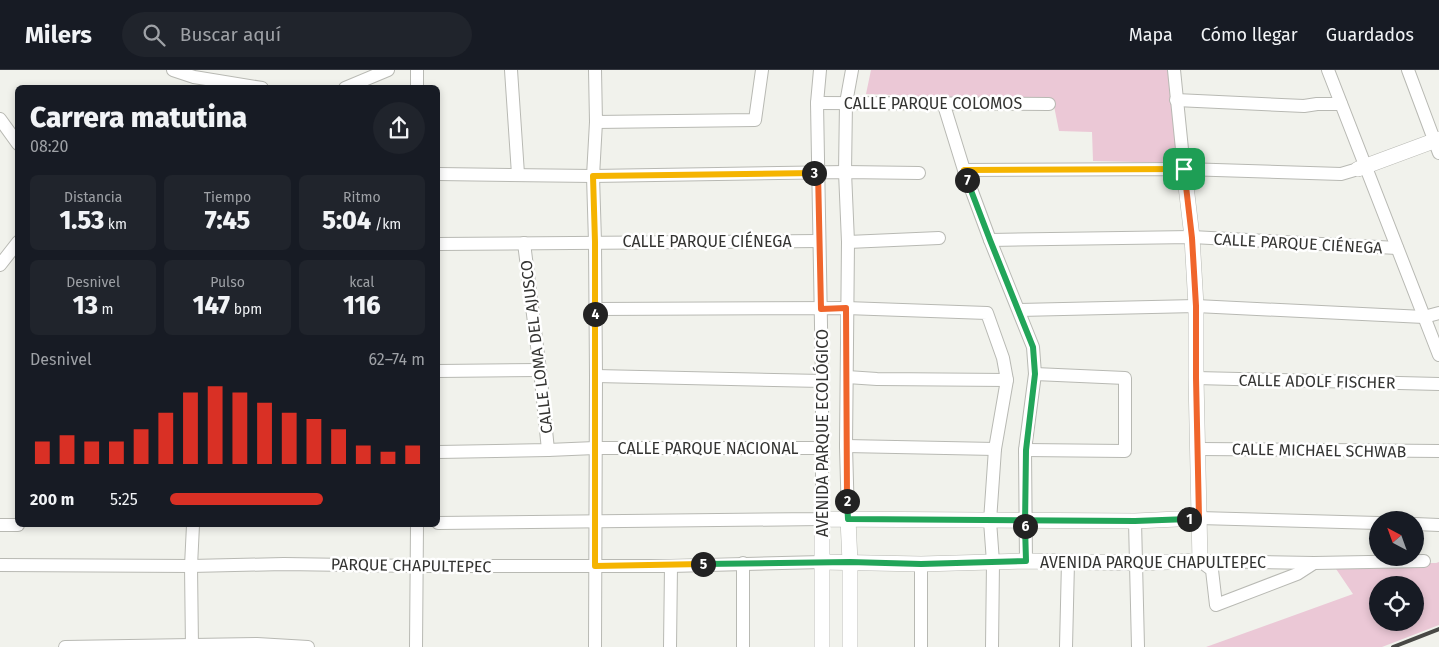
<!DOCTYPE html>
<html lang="es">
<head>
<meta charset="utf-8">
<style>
	:root { --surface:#171b24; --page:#20242c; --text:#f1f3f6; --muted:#9ea1a6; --line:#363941; --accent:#d93025 }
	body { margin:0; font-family:"Fira Sans",sans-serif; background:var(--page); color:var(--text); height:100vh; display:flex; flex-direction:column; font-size:19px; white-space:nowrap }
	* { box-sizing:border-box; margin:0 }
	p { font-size:16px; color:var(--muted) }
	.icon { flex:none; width:28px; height:28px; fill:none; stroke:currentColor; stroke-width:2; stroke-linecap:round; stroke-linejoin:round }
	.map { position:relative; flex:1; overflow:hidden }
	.sheet { position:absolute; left:15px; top:15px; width:425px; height:442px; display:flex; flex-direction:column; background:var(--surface); border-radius:8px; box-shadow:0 2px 8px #0003 }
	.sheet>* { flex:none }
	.needle { width:32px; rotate:319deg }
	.tools { position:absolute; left:1369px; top:441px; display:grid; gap:10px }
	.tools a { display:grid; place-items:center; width:55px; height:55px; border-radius:50%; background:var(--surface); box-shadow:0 2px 8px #0003; font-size:25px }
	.pin { position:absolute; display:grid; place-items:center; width:42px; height:42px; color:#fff; margin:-21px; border-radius:10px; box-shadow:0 2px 8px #0006 }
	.km { position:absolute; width:25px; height:25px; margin:-12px; border-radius:50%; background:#222; color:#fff; font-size:14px; line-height:25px; text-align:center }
	.round { display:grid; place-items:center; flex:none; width:52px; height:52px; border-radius:26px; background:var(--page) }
	.head { display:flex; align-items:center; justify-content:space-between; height:85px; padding:0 15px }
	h1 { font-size:28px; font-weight:800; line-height:38px }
	.figures { display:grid; grid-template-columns:repeat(3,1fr); gap:8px; height:85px; padding:5px 15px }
	.figures div { display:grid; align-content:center; border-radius:8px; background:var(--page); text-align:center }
	.figures b { font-size:25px; font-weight:800 }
	.figures small { font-size:14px; font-weight:400 }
	.figures p { font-size:14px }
	.chart { height:140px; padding:10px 15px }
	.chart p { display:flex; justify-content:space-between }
	.chart svg { width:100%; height:90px; margin-top:5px; stroke:var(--accent); stroke-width:6 }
	ul { padding:0 15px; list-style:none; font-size:16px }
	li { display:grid; grid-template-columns:80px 60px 1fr; align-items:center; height:38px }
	li i { height:12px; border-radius:6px; background:var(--accent) }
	header { display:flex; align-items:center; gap:30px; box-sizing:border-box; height:70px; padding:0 25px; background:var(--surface); border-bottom:1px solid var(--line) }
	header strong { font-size:24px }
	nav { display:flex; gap:28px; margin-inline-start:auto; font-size:18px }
	.search { width:350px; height:45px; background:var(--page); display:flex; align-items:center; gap:12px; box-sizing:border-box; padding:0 18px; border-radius:28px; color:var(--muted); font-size:19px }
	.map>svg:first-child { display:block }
</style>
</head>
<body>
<header>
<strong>Milers</strong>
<div class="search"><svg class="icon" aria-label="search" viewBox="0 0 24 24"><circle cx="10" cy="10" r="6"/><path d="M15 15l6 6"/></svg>Buscar aquí</div>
<nav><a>Mapa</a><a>Cómo llegar</a><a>Guardados</a></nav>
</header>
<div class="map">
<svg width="1439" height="577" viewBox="0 0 1439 577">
	<rect width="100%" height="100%" fill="#f1f2ec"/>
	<g fill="#ebc8d6" fill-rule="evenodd">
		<path d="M871 0H1181L1178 93 1093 91 1092 62 1059 61 1053 31 866 24Z"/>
		<path d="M1439 492V555L1382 577H1206L1353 524 1332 493H1436ZM1378 515H1415V552H1378Z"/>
	</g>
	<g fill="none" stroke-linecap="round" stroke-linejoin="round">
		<g stroke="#b8b9b3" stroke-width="14">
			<g id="minor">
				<path d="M173 0 194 7 262 18"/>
				<path d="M511 0 518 104"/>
				<path d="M595 0 596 52 755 50 762 0"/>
				<path d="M1174 0 1184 99"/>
				<path d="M1328 0 1439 285"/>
				<path d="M1408 0 1439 83"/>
				<path d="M345 18 388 0"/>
				<path d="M417 18V0"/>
				<path d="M1176 30 1304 36 1317 34H1341"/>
				<path d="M943 32 964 100 990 170 1033 277 1035 304 1025 380 1026 491"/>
				<path d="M817 33 1049 34"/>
				<path d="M0 49 18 74"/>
				<path d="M964 100 1184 99 1341 104 1358 99"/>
				<path d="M438 104 593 106 845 102 919 103"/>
				<path d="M990 170 1192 167 1397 178"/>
				<path d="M848 172 939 168"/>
				<path d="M524 173 540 300 548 380"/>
				<path d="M438 174 819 171"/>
				<path d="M0 195 18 172"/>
				<path d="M595 239 846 238 987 243 1003 288 1007 310 995 379 990 451 993 492 992 577"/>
				<path d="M1019 240 1196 236 1424 247 1439 243"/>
				<path d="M438 301 540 300"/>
				<path d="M596 306 822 311"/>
				<path d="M847 307 877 309 1007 310"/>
				<path d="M1196 308 1439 314"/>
				<path d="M846 376 995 379"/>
				<path d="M1198 379 1439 381"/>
				<path d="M1025 380 1125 381V308L1035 304"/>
				<path d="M438 382 548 380 595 378H821"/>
				<path d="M1199 448 1378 453"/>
				<path d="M848 449 846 376 848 172 845 102 846 33 852 0"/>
				<path d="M1135 451 1138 577"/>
				<path d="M438 453 822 449V311L817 33 820 0"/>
				<path d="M1415 454 1439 455"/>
				<path d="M0 455H18"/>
				<path d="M1200 491 1314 493 1424 491"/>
				<path d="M1200 491 1212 500 1216 535 1297 504 1314 493"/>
				<path d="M921 494V577"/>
				<path d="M0 495 191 496 284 494 416 496H671L822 492"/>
				<path d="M65 577 257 574 308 577"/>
				<path d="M192 577 191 496 193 455"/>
				<path d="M416 577 417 455"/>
				<path d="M595 577 596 306 595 172 593 106 596 52"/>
				<path d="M670 577 671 496"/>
				<path d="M743 577V493"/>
				<path d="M1066 577 1068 492"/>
			</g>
		</g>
		<g stroke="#b8b9b3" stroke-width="16">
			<g id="tertiary">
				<path d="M1358 99 1439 69"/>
				<path d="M848 449 850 492V577"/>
				<path d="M822 492 921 494 1026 491 1136 493 1200 491 1196 308V236L1192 167 1184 99"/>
				<path d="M822 577V449L1135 451 1199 448"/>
			</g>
		</g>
		<use href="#minor" stroke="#fff" stroke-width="12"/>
		<use href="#tertiary" stroke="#fff" stroke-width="15"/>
		<path stroke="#484845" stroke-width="4" d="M1393 577 1439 559"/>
	</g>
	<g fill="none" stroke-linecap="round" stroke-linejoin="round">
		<g stroke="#fff" stroke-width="10">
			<path id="split-1" d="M1184 99 1192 168 1196 236V308L1199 448 1189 449"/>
		</g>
		<g stroke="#fff" stroke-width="10">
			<path id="split-2" d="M847 431 848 449 1135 451 1189 449"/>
		</g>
		<g stroke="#fff" stroke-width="10">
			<path id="split-3" d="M814 103 818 102 821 239 846 238 847 431"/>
		</g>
		<g stroke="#fff" stroke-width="10">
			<path id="split-4" d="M595 244V172L593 106 814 103"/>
		</g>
		<g stroke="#fff" stroke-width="10">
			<path id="split-5" d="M595 244V496L703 494"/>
		</g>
		<g stroke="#fff" stroke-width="10">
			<path id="split-6" d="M703 494 850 492 921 494 1026 491 1025 456"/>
		</g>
		<g stroke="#fff" stroke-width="10">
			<path id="split-7" d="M967 110 990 170 1033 277 1035 304 1026 380 1025 456"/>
		</g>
		<g stroke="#fff" stroke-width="10">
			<path id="split-8" d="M967 110 964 100 1184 99"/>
		</g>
		<use href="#split-1" stroke="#f0652b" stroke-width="6"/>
		<use href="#split-2" stroke="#22a559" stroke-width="6"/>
		<use href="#split-3" stroke="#f0652b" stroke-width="6"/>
		<use href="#split-4" stroke="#f5b400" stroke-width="6"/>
		<use href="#split-5" stroke="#f5b400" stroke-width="6"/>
		<use href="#split-6" stroke="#22a559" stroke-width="6"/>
		<use href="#split-7" stroke="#22a559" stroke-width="6"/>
		<use href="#split-8" stroke="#f5b400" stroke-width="6"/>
	</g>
	<g text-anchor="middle" stroke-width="5" stroke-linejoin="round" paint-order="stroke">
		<g font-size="16" fill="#343432" stroke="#fff">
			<text x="933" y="39">CALLE PARQUE COLOMOS</text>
			<text x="707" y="177">CALLE PARQUE CIÉNEGA</text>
			<text transform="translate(1298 173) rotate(3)" y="6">CALLE PARQUE CIÉNEGA</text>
			<text transform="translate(536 277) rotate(-97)" y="6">CALLE LOMA DEL AJUSCO</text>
			<text transform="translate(1317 311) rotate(1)" y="6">CALLE ADOLF FISCHER</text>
			<text transform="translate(822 363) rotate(-90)" y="6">AVENIDA PARQUE ECOLÓGICO</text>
			<text x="708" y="384">CALLE PARQUE NACIONAL</text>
			<text transform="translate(1319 380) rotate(1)" y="6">CALLE MICHAEL SCHWAB</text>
			<text x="1153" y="498">AVENIDA PARQUE CHAPULTEPEC</text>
			<text transform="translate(411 495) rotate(1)" y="6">PARQUE CHAPULTEPEC</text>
		</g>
	</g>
</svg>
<div class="tools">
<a><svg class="needle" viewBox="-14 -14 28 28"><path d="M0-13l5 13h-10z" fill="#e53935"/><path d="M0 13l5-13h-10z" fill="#9ea1a6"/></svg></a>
<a><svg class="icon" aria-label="locate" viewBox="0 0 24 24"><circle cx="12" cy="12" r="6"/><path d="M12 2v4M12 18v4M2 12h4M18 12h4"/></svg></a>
</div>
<div class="pin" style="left:1184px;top:99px;background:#1e9e55"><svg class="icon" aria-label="arrive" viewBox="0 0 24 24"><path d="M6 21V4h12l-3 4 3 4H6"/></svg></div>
<b class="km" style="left:1189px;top:449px">1</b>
<b class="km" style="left:847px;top:431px">2</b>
<b class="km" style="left:814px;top:103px">3</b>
<b class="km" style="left:595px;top:244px">4</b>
<b class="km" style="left:703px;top:494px">5</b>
<b class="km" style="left:1025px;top:456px">6</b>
<b class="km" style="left:967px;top:110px">7</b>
<section class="sheet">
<div class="head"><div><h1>Carrera matutina</h1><p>08:20</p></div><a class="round"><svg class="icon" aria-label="share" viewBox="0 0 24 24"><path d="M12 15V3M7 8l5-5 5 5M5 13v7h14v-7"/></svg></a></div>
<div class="figures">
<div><p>Distancia</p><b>1.53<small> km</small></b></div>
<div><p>Tiempo</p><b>7:45</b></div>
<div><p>Ritmo</p><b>5:04<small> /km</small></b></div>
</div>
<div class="figures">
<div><p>Desnivel</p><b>13<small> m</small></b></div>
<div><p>Pulso</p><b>147<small> bpm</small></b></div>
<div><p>kcal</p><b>116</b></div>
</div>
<div class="chart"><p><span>Desnivel</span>62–74 m</p>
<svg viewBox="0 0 160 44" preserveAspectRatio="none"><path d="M5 44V33M15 44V30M25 44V33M35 44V33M45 44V27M55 44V19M65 44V9M75 44V6M85 44V9M95 44V14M105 44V19M115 44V22M125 44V27M135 44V35M145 44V38M155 44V35"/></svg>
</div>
<ul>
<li><b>200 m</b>5:25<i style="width:60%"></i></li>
</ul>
</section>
</div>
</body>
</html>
